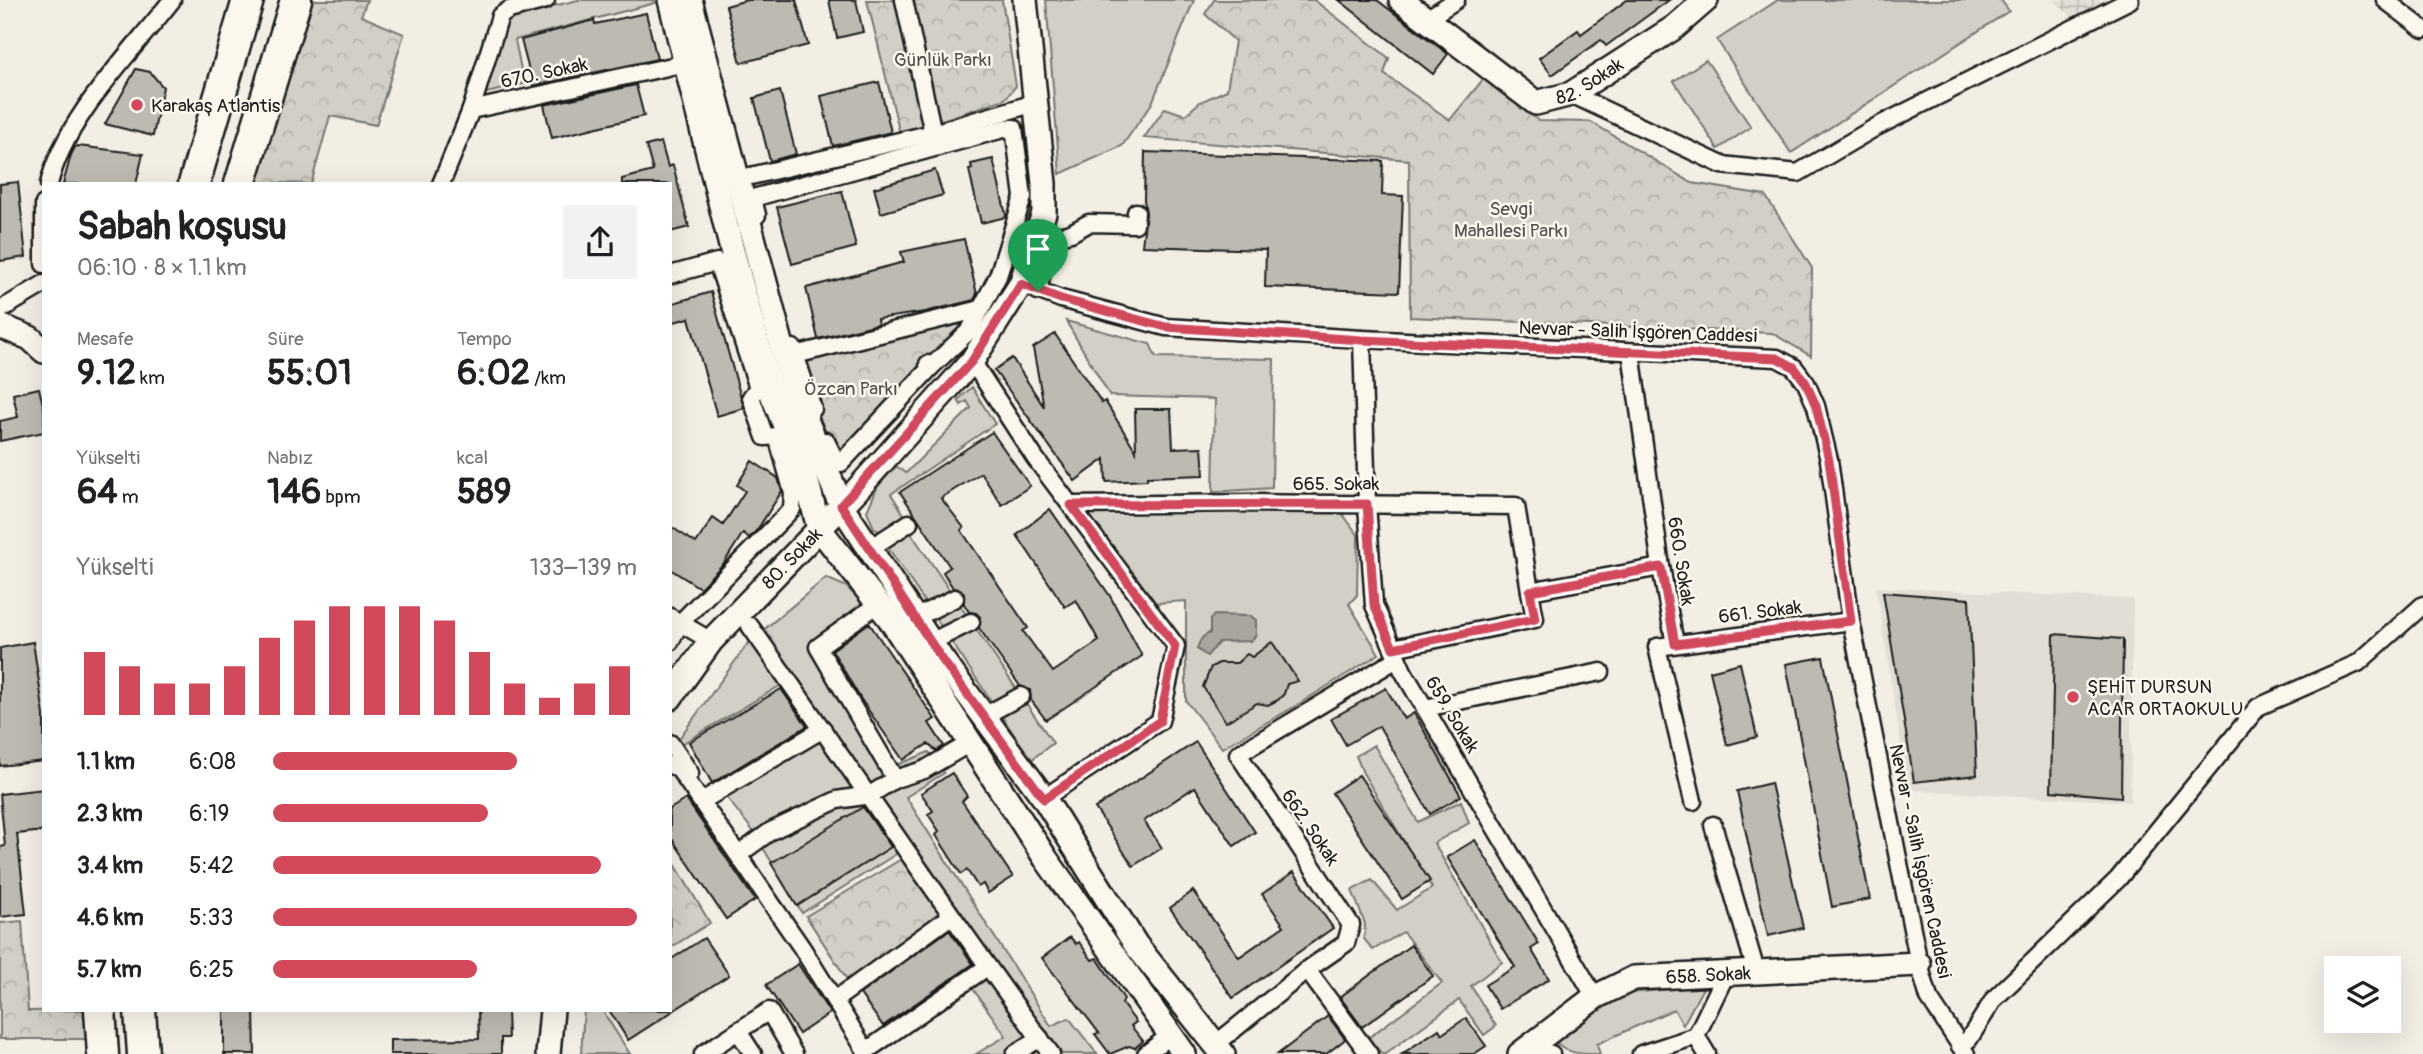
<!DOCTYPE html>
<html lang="tr">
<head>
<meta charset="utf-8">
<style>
	:root { --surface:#fff; --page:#f2f2f2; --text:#202124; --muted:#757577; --accent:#d1495b }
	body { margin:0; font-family:Pangolin,sans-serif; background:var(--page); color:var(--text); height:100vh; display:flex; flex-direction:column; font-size:26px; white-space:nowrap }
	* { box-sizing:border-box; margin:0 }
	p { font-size:23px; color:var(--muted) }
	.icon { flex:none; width:38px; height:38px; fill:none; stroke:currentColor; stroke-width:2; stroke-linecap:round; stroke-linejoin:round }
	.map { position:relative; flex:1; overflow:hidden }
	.details { position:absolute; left:42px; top:182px; width:630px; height:830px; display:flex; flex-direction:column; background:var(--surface); border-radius:0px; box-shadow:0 7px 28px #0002 }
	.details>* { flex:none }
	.controls { position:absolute; left:2324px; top:956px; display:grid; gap:14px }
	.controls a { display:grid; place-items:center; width:77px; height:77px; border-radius:0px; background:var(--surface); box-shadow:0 7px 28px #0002; font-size:35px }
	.pin { position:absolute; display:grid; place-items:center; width:60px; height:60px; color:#fff; margin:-72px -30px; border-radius:50% 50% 50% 0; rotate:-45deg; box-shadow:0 0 7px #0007 }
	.pin .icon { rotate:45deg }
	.round { display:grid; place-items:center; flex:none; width:74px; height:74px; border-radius:0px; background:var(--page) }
	.headline { display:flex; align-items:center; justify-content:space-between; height:119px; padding:0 35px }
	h1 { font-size:38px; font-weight:700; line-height:52px }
	.metrics { display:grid; grid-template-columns:repeat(3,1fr); gap:10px; height:119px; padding:7px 35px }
	.metrics div { display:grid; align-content:center }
	.metrics b { font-size:35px; font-weight:700 }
	.metrics small { font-size:19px; font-weight:400 }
	.metrics p { font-size:19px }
	.chart { height:196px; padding:14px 35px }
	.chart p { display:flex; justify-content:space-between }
	.chart svg { width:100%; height:126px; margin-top:7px; stroke:var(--accent); stroke-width:6 }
	ul { padding:0 35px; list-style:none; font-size:23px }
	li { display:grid; grid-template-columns:112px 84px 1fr; align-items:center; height:52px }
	li i { height:18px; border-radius:9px; background:var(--accent) }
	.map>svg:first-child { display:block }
</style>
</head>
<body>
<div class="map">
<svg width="2423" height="1054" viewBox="0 0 2423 1054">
	<defs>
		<pattern id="industrial-grid" width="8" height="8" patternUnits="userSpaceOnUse" patternTransform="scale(1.75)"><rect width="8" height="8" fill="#e2ded5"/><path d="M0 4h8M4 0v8" fill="none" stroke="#c1beb6"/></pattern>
		<pattern id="forest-crowns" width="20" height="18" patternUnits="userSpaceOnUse" patternTransform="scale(1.75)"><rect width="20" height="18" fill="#d2cfc6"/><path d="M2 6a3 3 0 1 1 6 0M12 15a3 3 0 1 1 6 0" fill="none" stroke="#b4b1aa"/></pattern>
	</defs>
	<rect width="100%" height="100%" fill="#f2eee4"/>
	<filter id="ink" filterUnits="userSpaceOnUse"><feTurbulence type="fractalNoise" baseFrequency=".0143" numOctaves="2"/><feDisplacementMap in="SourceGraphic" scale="14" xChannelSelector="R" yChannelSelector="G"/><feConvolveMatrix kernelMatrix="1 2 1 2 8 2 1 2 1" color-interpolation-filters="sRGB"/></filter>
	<g filter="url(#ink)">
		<path fill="#e2ded5" d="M1876 587 2133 599 2130 802 1908 790Z"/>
		<path fill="url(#industrial-grid)" d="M2054 0H2133L2087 31Z"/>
		<g fill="#d2cfc6" stroke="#777671" stroke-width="2">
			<path d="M578 0H654L655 3 515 40 524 84 482 94 505 23 513 16Z"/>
			<path d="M1046 0H1194L1152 103 1122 146 1060 174Z"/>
			<path d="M1778 0H2001L2009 11 1791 153 1717 40Z"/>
			<path d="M1706 60 1751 127 1718 149 1674 81Z"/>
			<path d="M1066 321 1150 344 1156 357 1274 359 1272 488 1213 492 1215 399 1110 396Z"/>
			<path d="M972 387 995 424 891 494 907 519 883 534 874 528 867 511 878 486 896 466 906 473 971 408 967 401 961 405 958 400Z"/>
			<path d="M1339 509 1358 535 1357 595 1349 604 1379 654 1294 707 1222 748 1186 701V601L1156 603 1085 512Z"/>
			<path d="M909 530 1053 743 1031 760 885 543Z"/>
			<path d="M826 578 847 587 868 610 810 650 892 767 929 752 944 773 906 797 1051 1026 1069 1018 1097 1054H1048L1032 1036 1008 1054H976L1006 1036 971 986 993 969 901 851 802 913 753 831 720 789 823 726 793 678 670 751 749 642Z"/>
			<path d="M1374 745 1418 822 1461 801 1469 823 1434 843 1502 962 1471 986 1496 1026 1484 1035 1459 1000 1385 1054H1382L1368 1038 1442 983 1403 932 1373 950 1364 939 1365 924 1352 890 1372 880 1397 910 1432 888 1363 773 1356 756Z"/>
			<path d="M1704 986 1683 1025 1674 1009 1597 1044 1600 1054C1576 1054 1568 1054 1552 1039L1629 993Z"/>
			<path d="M584 1010H602L630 1054H581Z"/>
		</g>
		<g fill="url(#forest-crowns)" stroke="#777671" stroke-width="2">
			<path d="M308 0H367L361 16 404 34 376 125 330 116 311 184 251 182Z"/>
			<path d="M867 0H1002L1016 86 1005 99 900 134Z"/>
			<path d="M1214 0H1314L1389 58 1384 74 1450 120 1485 77 1539 121 1591 122 1692 183 1765 195 1812 268 1811 356 1772 333 1410 317 1409 160 1144 138 1165 108 1185 115 1200 102 1227 90 1235 41 1205 14Z"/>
			<path d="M968 322 838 460 815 407 802 359Z"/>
			<path d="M670 856 710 923 670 948Z"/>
			<path d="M903 858 945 915 850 984 806 916Z"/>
			<path d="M22 921 28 1011 85 1010 88 1039H0V923Z"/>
		</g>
		<path fill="#a9a6a0" stroke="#716f6b" stroke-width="2" d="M1214 615 1251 616 1256 620V635L1251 641 1219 642 1207 656 1197 649C1199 641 1202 635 1210 633V620Z"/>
		<g fill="#bdbab1" stroke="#1c1c1c" stroke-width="2">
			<path d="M747 0H796L808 45 741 63 726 6Z"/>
			<path d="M829 0H856L863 32 837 38Z"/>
			<path d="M1339 0H1377L1448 54 1433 74Z"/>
			<path d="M1627 0H1669L1606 46 1601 40 1552 75 1539 58 1578 30 1581 34Z"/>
			<path d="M646 13 657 59 533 86 521 40 594 20 595 24Z"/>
			<path d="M136 69 150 72 163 87 153 136 105 124Z"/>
			<path d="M879 82 891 132 833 146 821 96Z"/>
			<path d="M636 85 644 116 552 138 544 105Z"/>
			<path d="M780 91 796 154 770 161 754 98Z"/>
			<path d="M661 142 668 167 673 165 689 227 670 232V184H622V179L653 171 646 146Z"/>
			<path d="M78 146 143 154 136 184H63L71 155 75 147Z"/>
			<path d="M1145 152 1383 161 1382 195 1403 196 1399 292 1265 287 1266 250 1142 246 1146 213 1144 200Z"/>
			<path d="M993 159 1006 215V217L981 223 969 170 972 169 971 164Z"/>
			<path d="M935 170 943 195 881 213 874 188Z"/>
			<path d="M18 182 26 257 0 261V184Z"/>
			<path d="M842 191 856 247 792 264 777 207Z"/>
			<path d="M964 239 977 294 974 300 925 312 877 319 878 324 818 339 806 288 904 262 901 252Z"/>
			<path d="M711 292 744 408 717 416 689 318 670 323V304Z"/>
			<path d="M1055 334 1102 403 1105 401 1136 451 1135 409H1171L1173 448 1202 447 1204 475 1147 477V480L1106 482 1105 459 1075 481 994 370 1012 358 1044 407 1033 348Z"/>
			<path d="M39 388 44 409V432L0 441V421L18 417 13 394Z"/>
			<path d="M992 432 1030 486 1002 505 981 473 941 498 964 528 961 530 1028 628 1023 631 1053 672 1099 641 1076 600 1065 607 1017 535 1050 509 1110 596 1142 656 1046 720 1031 700 1030 690 1020 686 979 628 980 617 976 613 969 612 964 604V593L960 589 953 588 943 572 950 567 900 492Z"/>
			<path d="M752 461 778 478 782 491 757 530 749 538 743 533 724 563 700 588 670 569V526L696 543 713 518 723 525 745 491 737 485Z"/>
			<path d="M1883 592 1969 599 1977 775 1914 782Z"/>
			<path d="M869 623 935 719 929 723 944 746 936 751 928 744 903 760 860 698 832 650Z"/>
			<path d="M2054 634 2123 639 2121 797 2051 791Z"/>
			<path d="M33 642 44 715V761L0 766V648Z"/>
			<path d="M1272 642 1298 681 1287 684 1284 694 1278 700 1268 705 1257 703 1226 722 1203 687 1211 667 1219 663H1237L1247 654 1252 657Z"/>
			<path d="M1823 657 1870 899 1832 907 1786 664Z"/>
			<path d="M1740 663 1757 737 1727 745 1710 671Z"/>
			<path d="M1386 688 1404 719 1414 713 1461 796 1430 814 1379 726 1346 745 1331 719Z"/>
			<path d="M781 689 807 726 712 783 689 742Z"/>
			<path d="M1196 742 1255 832 1234 846 1195 787 1144 821 1162 848 1133 866 1095 808Z"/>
			<path d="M952 773 967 796 962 801 1013 877 988 893 983 884 978 887 967 870 961 874 936 835 939 831 928 814 933 811 921 793Z"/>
			<path d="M1359 775 1430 881 1402 899 1332 793Z"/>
			<path d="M1771 783 1803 928 1768 936 1737 791Z"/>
			<path d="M44 789V831L17 834 26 914 0 917V847L5 846 0 794Z"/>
			<path d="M686 799 755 900 726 919 670 836V809Z"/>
			<path d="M863 807 891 847 797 906 771 863Z"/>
			<path d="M1475 840 1539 944 1531 949 1549 979 1500 1009 1485 985 1515 967 1447 857Z"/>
			<path d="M1294 872 1333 928 1233 998 1170 908 1193 891 1239 957 1284 926 1262 894Z"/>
			<path d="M949 930 973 964 883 1026 860 994Z"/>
			<path d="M1070 937 1076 944 1079 942 1092 960 1097 958 1124 999 1122 1004 1136 1022 1131 1026 1143 1041 1135 1048 1129 1046 1110 1054 1095 1034 1099 1033 1042 958Z"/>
			<path d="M704 938 729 975 628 1040 609 1010H670V960Z"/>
			<path d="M1411 945 1433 976 1362 1027 1340 997Z"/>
			<path d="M798 964 830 1013 799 1034 766 985Z"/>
			<path d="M224 1010H254L255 1054H224Z"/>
			<path d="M478 1010H507L508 1038H501V1054H390V1040L479 1039Z"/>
			<path d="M1328 1016 1345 1039 1343 1041 1326 1054H1278Z"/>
			<path d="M1466 1018 1486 1046 1474 1054H1402L1439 1029 1442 1034Z"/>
		</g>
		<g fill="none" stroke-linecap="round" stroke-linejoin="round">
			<g stroke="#1c1c1c" stroke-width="21">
				<g id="street">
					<path d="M904 0 933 133"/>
					<path d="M2385 0 2423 29"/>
					<path d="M1425 20 1456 0"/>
					<path d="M1571 94 1722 165 1798 173 1876 127 2130 0"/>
					<path d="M471 110 500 16 509 10 546 0"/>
					<path d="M738 179 933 133 1035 103"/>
					<path d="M49 184C65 117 131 53 172 0"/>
					<path d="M441 184 471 110 695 61"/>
					<path d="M44 204V264"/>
					<path d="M757 215 753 198 1007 128H1014L1023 197 998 276 970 330 931 367"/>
					<path d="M670 275 717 262 758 388 751 397 765 437 777 436 793 493 792 509 680 623 670 642"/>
					<path d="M1021 284 1061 299 1166 327 1362 339 1777 358 1794 367 1806 383 1816 406 1829 460 1851 621 1919 964 1929 998 1966 1054"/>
					<path d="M1038 291 1049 238 1071 233 1089 223 1135 224 1136 212"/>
					<path d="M0 310 44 284"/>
					<path d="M1362 339 1367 504 1374 605 1403 671 1595 997"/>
					<path d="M793 348 813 409"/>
					<path d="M1631 352 1661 567 1675 644"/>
					<path d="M795 355 981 309"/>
					<path d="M972 361 1035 458 1176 646 1160 721 1044 798"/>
					<path d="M826 441 836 462 841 463 931 367 928 364"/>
					<path d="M1071 505 1250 503 1516 506 1530 591"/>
					<path d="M869 549 909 523"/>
					<path d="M878 604 818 647 895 779"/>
					<path d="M670 617 711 641"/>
					<path d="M915 618 955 598"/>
					<path d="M750 626C851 769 948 914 1051 1054"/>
					<path d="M931 642 971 622"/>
					<path d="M1393 648 1535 619 1530 591 1661 567"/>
					<path d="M1425 708 1601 672"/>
					<path d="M984 716 1021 696"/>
					<path d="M670 743 690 773"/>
					<path d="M670 765 678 768 802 948 866 1051 987 967"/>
					<path d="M707 798 823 729"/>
					<path d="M1693 801 1657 647 1851 621"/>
					<path d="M1713 825 1756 971"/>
					<path d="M742 852 771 831 837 800 870 795 895 779 924 770 970 743"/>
					<path d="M1307 970 1369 1054"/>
					<path d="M839 997 951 916"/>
					<path d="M738 1031 769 1011 794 1054"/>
					<path d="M1696 1036 1707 1054"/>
					<path d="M1216 1044 1307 970 1346 943 1351 925 1238 754 1397 659"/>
					<path d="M1960 1046 1969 1039 1994 999 2118 879 2258 707 2358 663 2423 605"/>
					<path d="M1529 1048 1551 1054"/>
					<path d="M703 1054 738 1031 753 1054"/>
					<path d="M1015 1054 1040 1038"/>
					<path d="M1146 1054 1170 1035"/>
					<path d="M1641 1054 1696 1036 1727 972"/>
				</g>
			</g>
			<g stroke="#1c1c1c" stroke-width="28">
				<g id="secondary">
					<path d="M670 0 732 250 770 389 805 475 819 528 890 619 1046 859 1184 1054"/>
					<path d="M690 0 793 388 841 505 941 658 1044 798 1136 945 1223 1054"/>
					<path id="s1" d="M1401 0 1536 103 1571 94 1675 27 1706 0"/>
					<path d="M0 326 30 338 44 351"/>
					<path id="s2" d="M670 698 711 641 855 492 972 361 1021 284 1044 213V184L1025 0"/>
					<path d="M548 1054 552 1010"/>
					<path id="s3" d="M1520 1054 1595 997 1634 978 1919 964"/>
				</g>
			</g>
			<g stroke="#1c1c1c" stroke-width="35">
				<g id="highway">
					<path d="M194 184 248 0"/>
					<path d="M240 184 296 0"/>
					<path d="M100 1010 103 1054"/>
					<path d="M140 1010 143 1054"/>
				</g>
			</g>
			<use href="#street" stroke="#fbf7ec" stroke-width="16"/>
			<use href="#secondary" stroke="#fbf7ec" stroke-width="23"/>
			<use href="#highway" stroke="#fbf7ec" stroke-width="30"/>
		</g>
	</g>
	<g fill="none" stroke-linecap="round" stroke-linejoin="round" filter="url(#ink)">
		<g stroke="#fff" stroke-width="14">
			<path id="route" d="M1021 284 1061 299 1166 327 1362 340 1777 358 1794 367 1806 383 1816 406 1829 460 1851 621 1675 644 1661 567 1530 591 1535 619 1393 648 1374 605 1367 504 1071 505 1175 646 1160 721 1044 799 941 658 841 505 972 361Z"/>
		</g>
		<use href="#route" stroke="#d1495b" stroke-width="9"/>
	</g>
	<g fill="#d1495b" stroke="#fbf7ec" stroke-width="2.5">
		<circle cx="137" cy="105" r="7"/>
		<circle cx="2073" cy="697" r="7"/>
	</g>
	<g text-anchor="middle" stroke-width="5" stroke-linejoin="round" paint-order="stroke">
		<g font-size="19" fill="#53524f" stroke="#fbf7ec">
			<text x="943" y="66">Günlük Parkı</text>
			<text x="1511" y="215">Sevgi<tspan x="1511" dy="22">Mahallesi Parkı</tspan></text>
			<text x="851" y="395">Özcan Parkı</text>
		</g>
		<g font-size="19" fill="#1c1c1c" stroke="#fbf7ec">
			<text transform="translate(544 72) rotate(-12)" y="7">670. Sokak</text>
			<text dy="7" stroke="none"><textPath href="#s1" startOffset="228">82. Sokak</textPath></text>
			<text transform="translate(1638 331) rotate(2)" y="7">Nevvar - Salih İşgören Caddesi</text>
			<text x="1336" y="490">665. Sokak</text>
			<text dy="7" stroke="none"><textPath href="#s2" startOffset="186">80. Sokak</textPath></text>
			<text transform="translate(1682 561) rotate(81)" y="7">660. Sokak</text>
			<text transform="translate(1760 611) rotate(-7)" y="7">661. Sokak</text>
			<text transform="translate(1453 714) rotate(59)" y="7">659. Sokak</text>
			<text transform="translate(1311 827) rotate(56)" y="7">662. Sokak</text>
			<text transform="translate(1921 861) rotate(78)" y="7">Nevvar - Salih İşgören Caddesi</text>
			<text dy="7" stroke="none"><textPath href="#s3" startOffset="212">658. Sokak</textPath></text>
		</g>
		<g font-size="19" fill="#1c1c1c" stroke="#fbf7ec" text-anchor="start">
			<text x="151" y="112">Karakaş Atlantis</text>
			<text x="2087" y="693">ŞEHİT DURSUN<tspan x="2087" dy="22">ACAR ORTAOKULU</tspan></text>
		</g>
	</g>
</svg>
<div class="controls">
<a><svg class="icon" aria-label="layers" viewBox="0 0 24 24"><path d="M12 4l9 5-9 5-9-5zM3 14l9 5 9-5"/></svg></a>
</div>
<div class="pin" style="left:1038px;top:291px;background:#1e9e55"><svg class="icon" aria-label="arrive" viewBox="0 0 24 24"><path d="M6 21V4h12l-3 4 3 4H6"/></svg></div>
<section class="details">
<div class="headline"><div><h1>Sabah koşusu</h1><p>06:10 · 8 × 1.1 km</p></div><a class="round"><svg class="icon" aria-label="share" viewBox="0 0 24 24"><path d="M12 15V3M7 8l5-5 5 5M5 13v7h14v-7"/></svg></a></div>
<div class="metrics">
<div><p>Mesafe</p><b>9.12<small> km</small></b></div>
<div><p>Süre</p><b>55:01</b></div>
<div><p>Tempo</p><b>6:02<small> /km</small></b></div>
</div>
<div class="metrics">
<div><p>Yükselti</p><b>64<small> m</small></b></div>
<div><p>Nabız</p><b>146<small> bpm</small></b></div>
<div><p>kcal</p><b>589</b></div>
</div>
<div class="chart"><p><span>Yükselti</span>133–139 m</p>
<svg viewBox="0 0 160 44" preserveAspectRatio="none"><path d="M5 44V22M15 44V27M25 44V33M35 44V33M45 44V27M55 44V17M65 44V11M75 44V6M85 44V6M95 44V6M105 44V11M115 44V22M125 44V33M135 44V38M145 44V33M155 44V27"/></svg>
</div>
<ul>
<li><b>1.1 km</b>6:08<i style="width:67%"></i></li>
<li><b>2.3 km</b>6:19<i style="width:59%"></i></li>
<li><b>3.4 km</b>5:42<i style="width:90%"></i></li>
<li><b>4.6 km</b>5:33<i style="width:100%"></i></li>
<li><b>5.7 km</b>6:25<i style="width:56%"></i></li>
</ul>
</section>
</div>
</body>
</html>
